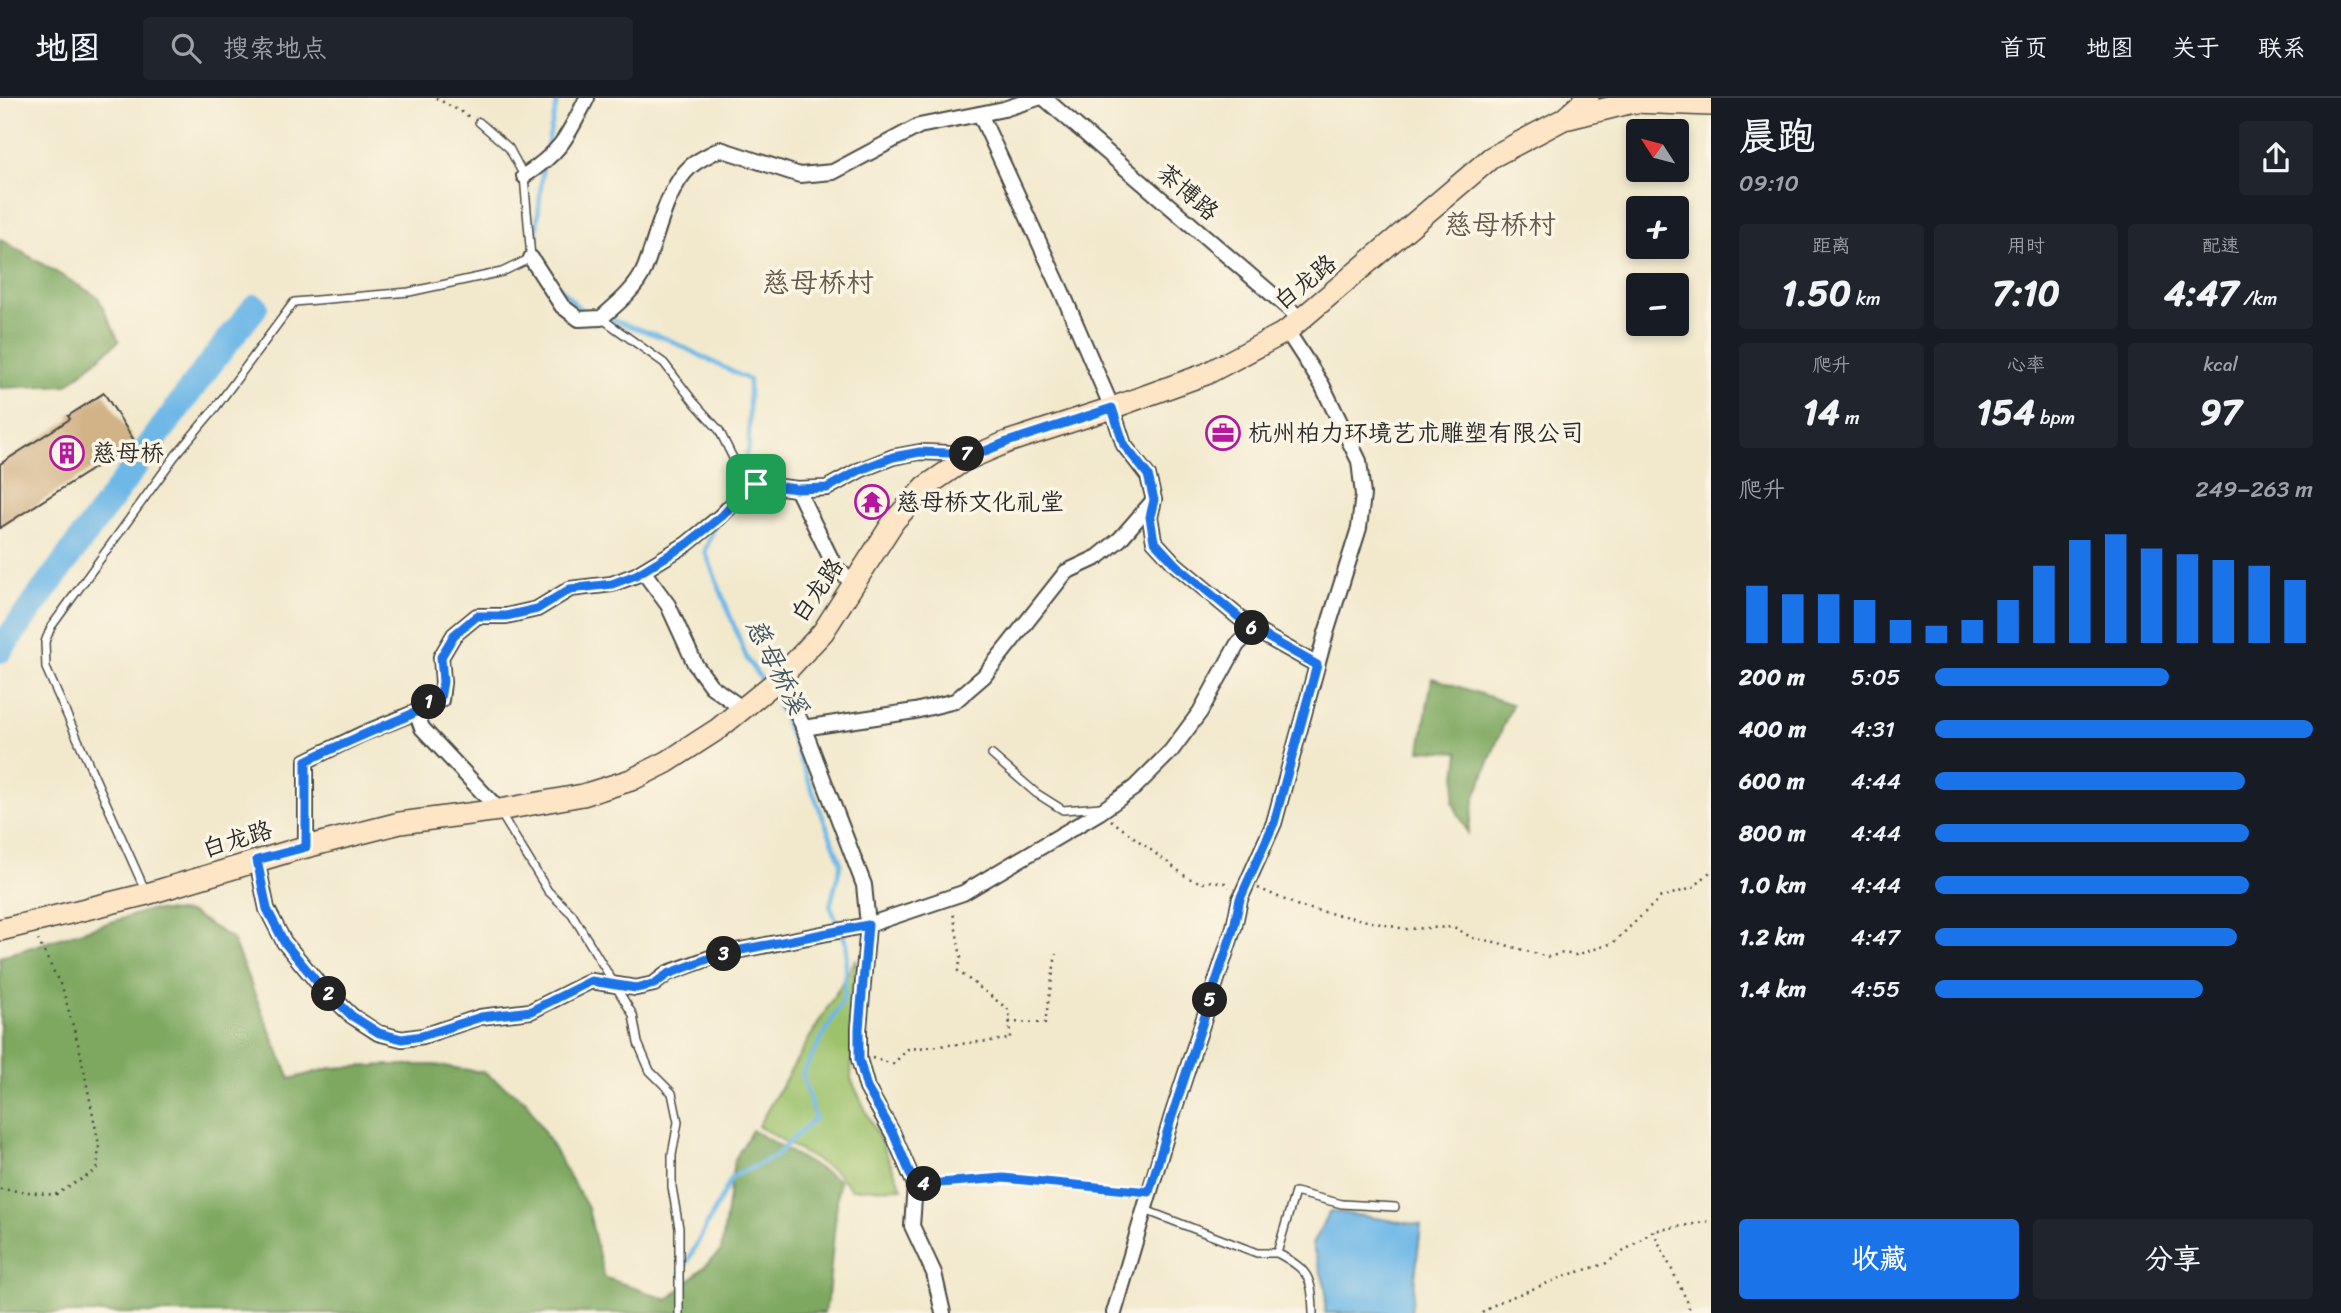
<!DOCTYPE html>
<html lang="zh">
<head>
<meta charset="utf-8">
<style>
	:root { --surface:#171b24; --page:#20242c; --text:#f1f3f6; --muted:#9ea1a6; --line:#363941; --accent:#1a73e8 }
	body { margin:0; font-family:Sriracha,"LXGW WenKai TC",sans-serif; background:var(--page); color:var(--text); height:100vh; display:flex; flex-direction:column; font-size:26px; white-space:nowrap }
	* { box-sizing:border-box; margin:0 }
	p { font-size:23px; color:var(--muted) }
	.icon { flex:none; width:38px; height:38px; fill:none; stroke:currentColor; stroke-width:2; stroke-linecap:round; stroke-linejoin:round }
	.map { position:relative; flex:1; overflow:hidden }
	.details { display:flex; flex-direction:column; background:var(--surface); width:630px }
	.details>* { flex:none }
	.needle { width:46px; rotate:306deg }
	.buttons { position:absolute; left:1626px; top:21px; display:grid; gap:14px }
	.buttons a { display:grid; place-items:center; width:63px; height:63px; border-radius:7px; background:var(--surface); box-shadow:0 4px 10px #0003; font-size:35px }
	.pin { position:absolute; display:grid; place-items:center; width:60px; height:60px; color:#fff; margin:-30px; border-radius:14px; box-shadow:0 4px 10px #0006 }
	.km { position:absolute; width:35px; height:35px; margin:-18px; border-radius:50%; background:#222; color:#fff; font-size:19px; line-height:35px; text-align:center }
	.round { display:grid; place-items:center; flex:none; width:74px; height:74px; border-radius:7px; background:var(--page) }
	.head { display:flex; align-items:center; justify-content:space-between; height:119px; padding:0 28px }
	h1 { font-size:38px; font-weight:700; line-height:52px }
	.metrics { display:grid; grid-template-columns:repeat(3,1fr); gap:10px; height:119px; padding:7px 28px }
	.metrics div { display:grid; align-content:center; border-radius:7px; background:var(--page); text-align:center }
	.metrics b { font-size:35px; font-weight:700 }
	.metrics small { font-size:19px; font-weight:400 }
	.metrics p { font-size:19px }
	.chart { height:196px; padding:14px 28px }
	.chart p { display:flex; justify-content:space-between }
	.chart svg { width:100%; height:126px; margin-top:7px; stroke:var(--accent); stroke-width:6 }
	.action { display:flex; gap:14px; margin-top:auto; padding:14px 28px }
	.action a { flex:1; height:80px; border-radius:7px; background:var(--accent); color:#fff; font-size:28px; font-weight:700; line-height:80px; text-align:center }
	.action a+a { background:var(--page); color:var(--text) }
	ul { padding:0 28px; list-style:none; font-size:23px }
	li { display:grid; grid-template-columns:112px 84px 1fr; align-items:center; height:52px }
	li i { height:18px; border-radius:9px; background:var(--accent) }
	header { display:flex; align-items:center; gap:42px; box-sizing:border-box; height:98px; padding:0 35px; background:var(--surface); border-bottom:2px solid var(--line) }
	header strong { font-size:33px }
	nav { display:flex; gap:38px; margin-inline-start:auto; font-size:24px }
	.search { width:490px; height:63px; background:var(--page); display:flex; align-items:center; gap:18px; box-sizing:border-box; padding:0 24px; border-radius:7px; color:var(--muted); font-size:26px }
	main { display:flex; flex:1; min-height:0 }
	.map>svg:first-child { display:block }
</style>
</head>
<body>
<header>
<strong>地图</strong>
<div class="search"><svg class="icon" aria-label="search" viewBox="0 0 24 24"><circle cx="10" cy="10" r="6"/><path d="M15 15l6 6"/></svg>搜索地点</div>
<nav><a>首页</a><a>地图</a><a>关于</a><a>联系</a></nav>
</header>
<main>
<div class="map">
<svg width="1711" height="1215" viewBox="0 0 1711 1215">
	<rect width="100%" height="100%" fill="#fcf5e5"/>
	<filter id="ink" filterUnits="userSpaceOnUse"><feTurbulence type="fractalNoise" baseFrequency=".0143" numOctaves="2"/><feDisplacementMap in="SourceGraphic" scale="14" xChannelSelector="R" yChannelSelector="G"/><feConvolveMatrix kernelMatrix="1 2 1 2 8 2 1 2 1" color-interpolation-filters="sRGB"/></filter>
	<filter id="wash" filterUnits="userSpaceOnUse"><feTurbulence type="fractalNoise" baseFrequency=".00686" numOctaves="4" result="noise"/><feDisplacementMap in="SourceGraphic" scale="28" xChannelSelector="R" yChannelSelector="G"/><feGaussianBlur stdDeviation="1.57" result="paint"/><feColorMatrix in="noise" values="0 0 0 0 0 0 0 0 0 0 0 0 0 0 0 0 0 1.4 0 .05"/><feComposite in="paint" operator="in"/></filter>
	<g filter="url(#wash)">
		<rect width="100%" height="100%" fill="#f2e9cd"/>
		<path fill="#9dc26c" stroke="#64764c" stroke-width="2" d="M856 861 851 981 902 1090 851 1091 836 1074 758 1028Z"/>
		<g fill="#7ea860" stroke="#546a46" stroke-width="2">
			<path d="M0 141 98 199 119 243 67 287 0 290Z"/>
			<path d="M1432 580 1512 606 1475 699 1468 735 1453 705 1459 654 1420 652Z"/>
			<path d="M149 812 191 815 232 841 290 981 331 970 389 967H435L483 974 526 1003 588 1110 604 1179 668 1202 721 1153 734 1063 752 1032 839 1082 828 1199 824 1215H0V859Z"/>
		</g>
		<path fill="#6eb8e7" stroke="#4c7289" stroke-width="2" d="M1330 1113 1421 1127 1411 1215H1325L1326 1190 1312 1146Z"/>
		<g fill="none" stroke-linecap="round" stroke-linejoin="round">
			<g stroke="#6eb8e7" stroke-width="4.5">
				<path d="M545 57 558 0"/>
				<path d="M534 158 543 69"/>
				<path d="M555 185 580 211 591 214"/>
				<path d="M606 220 665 240 749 282V347L741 376 727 404"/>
				<path d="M714 430 705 453 747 561 764 585"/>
				<path d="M681 1176 732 1079 774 1059 815 1020 802 976 844 900 847 846 830 808 841 765 776 601 771 595"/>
			</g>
			<path stroke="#6eb8e7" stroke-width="26" d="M0 552 206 271 255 209"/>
		</g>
		<g id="blocks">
			<path fill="#d2b287" d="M104 295 135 344 0 430V366L70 321 68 318Z"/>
		</g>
	</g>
	<g filter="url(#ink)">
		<use href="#blocks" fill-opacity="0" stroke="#494843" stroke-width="2"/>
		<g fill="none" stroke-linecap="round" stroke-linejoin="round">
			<g stroke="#494843" stroke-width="10">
				<g id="lane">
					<path d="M601 220 664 265 693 303 719 332 741 376 755 386"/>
					<path d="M992 657 1036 695 1063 712 1101 709"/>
					<path d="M501 716 548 793 572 816 633 917 638 945 650 973 672 995 678 1024 672 1057V1089L679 1130V1215"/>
					<path d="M145 792 46 570 45 544 51 529 175 358 216 309 294 204 409 194 502 174 531 160 524 78 509 50 479 24"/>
					<path d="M915 1087 1003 1080 1149 1095"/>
					<path d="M1145 1112 1257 1155H1277L1295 1094 1342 1106 1395 1109"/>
					<path d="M1277 1155C1309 1172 1312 1179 1313 1215"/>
				</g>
			</g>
			<g stroke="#494843" stroke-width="18">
				<g id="street">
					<path d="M1044 0 1302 222"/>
					<path d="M980 16 1062 194 1112 310 1124 347 1148 378 1154 402 1150 419 1154 443 1176 467 1253 531 1317 567"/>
					<path d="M524 78C562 53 567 39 587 0"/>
					<path d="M531 160 562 208 579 221 601 220C616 207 636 191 644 172 657 141 665 91 691 68 699 61 711 56 720 51L800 77 833 74 919 28 1004 11 1038 0"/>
					<path d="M797 391 835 469 854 486"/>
					<path d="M643 473 668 507 695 566 711 588 743 611"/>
					<path d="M779 581 802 626 864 787 868 827 859 931V961L867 990 893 1036 915 1087 912 1128 934 1175 943 1215"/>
					<path d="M803 630 915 613 955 603 984 578 1066 474 1098 459 1120 441 1153 403"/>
					<path d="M499 712 422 630 416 614 427 604 441 602 443 584 441 559 454 537 477 518H506L537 511 570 491 612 486 636 477 687 446 721 418 746 392 756 386 797 391 827 390 860 372 893 359 920 354 974 356"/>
					<path d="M306 749V663L362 636 416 614"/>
					<path d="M257 763 267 811 284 844 317 884 352 918 378 935 402 941 423 938 480 919 531 913 591 883 636 890 654 886 668 875 721 856 868 827 963 795 1100 714 1134 690 1171 653 1200 614 1237 547 1253 531"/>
					<path d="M1114 1215 1172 1018 1234 829 1240 801 1274 725 1326 535 1359 430 1363 397 1359 363 1322 287 1287 233"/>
				</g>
			</g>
			<g stroke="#494843" stroke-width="24">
				<g id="secondary">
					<path d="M1569 20 1633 4 1711 7"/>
					<path d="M0 832 147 796 294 752 400 725 499 712 583 697 631 682 667 664 718 631 779 581 823 534 894 423 925 389 963 363 1007 344 1112 310 1206 276 1287 233 1492 59 1564 21 1588 0"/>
				</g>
			</g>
			<g stroke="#494843" stroke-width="2.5" stroke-dasharray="2 5" stroke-linecap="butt">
				<path d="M436 0 470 19"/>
				<path d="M1111 722 1188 780 1203 785 1212 783 1225 785 1229 789"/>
				<path d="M1258 790 1301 809 1405 831 1454 829 1472 840 1495 844 1548 859 1563 855 1576 857 1613 845 1661 799 1693 790 1711 773"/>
				<path d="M1009 924 1045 925 1056 856"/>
				<path d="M872 960 893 966 908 951 1010 941 1009 912 958 873 961 860 953 814"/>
				<path d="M0 1091 55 1097 97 1072 99 1047 80 953 63 892 37 840"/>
				<path d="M1653 1133 1688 1205 1690 1215"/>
				<path d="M1482 1215 1499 1204 1571 1176 1605 1166 1653 1133 1711 1123"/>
			</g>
			<use href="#lane" stroke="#fff" stroke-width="7"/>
			<use href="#street" stroke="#fff" stroke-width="14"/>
			<use href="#secondary" stroke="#fde5c5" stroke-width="21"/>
		</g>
	</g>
	<g fill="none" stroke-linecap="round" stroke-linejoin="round" filter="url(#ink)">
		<g stroke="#fff" stroke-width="14">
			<path id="route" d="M1112 310 1124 347 1148 377 1154 402 1150 419 1154 443 1176 467 1253 531 1317 567 1274 725 1240 801 1234 829 1172 1018 1149 1094 1003 1080 915 1087 893 1035 867 990 859 961V931L868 827 721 856 668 876 654 886 636 890 591 883 531 913 481 919 422 938 402 941 379 935 352 918 317 884 284 844 267 811 257 762 306 749V663C341 646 377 631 412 616 424 611 426 604 440 601L443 584 441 559 454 537 477 518H506L537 511 570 491 612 486 636 477 687 446 722 418 746 392 756 386 797 391 827 390 860 372 893 359 920 354 978 356 1007 344Z"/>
		</g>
		<use href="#route" stroke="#1a73e8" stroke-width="9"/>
	</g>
	<defs>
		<g id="office-ring" transform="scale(1.75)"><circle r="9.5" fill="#fcf5e5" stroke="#b5179e" stroke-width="1.5"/><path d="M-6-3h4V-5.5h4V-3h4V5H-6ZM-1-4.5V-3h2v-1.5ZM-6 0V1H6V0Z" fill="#b5179e"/></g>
		<g id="building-ring" transform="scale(1.75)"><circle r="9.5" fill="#fcf5e5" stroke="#b5179e" stroke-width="1.5"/><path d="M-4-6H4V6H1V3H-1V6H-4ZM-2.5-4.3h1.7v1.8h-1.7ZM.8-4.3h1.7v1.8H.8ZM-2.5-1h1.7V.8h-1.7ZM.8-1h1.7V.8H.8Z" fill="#b5179e"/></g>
		<g id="temple-ring" transform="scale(1.75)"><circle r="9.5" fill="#fcf5e5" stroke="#b5179e" stroke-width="1.5"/><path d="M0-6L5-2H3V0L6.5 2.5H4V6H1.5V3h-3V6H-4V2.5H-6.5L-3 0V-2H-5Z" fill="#b5179e"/></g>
	</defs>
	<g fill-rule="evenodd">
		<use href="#office-ring" x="1223" y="335"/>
		<use href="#building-ring" x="67" y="355"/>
		<use href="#temple-ring" x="872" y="404"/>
	</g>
	<g text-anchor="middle" stroke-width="7" stroke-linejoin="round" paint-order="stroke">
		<g font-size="24" fill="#2b2b2b" stroke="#fcf5e5">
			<text transform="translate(1188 94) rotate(41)" y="8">茶博路</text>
			<text transform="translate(1305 184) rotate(-39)" y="8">白龙路</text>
			<text transform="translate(817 492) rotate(-55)" y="8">白龙路</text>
			<text transform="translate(237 741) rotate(-17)" y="8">白龙路</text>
		</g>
		<g font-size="24" fill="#2b2b2b" stroke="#fcf5e5" text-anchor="start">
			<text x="1248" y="343">杭州柏力环境艺术雕塑有限公司</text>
			<text x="92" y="363">慈母桥</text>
			<text x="896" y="412">慈母桥文化礼堂</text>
		</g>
		<g font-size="26" font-style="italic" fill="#3f5563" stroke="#fcf5e5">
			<text transform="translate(777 568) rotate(63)" y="9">慈母桥溪</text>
		</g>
		<g font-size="28" fill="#655a4b" stroke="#fcf5e5">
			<text x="1500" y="136">慈母桥村</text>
			<text x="818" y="194">慈母桥村</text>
		</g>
	</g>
</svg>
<div class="buttons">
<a><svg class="needle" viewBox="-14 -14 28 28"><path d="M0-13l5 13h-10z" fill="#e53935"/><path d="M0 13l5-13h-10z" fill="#9ea1a6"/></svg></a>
<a>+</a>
<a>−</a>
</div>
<div class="pin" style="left:756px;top:386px;background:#1e9e55"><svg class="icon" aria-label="arrive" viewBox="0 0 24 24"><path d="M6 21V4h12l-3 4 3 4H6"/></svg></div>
<b class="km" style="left:429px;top:604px">1</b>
<b class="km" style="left:329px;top:896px">2</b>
<b class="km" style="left:724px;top:856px">3</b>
<b class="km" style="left:924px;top:1086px">4</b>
<b class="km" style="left:1210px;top:902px">5</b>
<b class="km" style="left:1252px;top:530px">6</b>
<b class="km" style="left:967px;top:356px">7</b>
</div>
<section class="details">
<div class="head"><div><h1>晨跑</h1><p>09:10</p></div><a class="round"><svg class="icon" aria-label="share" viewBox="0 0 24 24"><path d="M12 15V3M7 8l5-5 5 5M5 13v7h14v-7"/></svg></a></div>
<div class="metrics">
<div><p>距离</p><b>1.50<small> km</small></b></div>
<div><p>用时</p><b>7:10</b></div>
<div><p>配速</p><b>4:47<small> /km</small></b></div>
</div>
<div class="metrics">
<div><p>爬升</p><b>14<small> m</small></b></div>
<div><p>心率</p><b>154<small> bpm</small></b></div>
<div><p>kcal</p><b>97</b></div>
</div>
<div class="chart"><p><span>爬升</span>249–263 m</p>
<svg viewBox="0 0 160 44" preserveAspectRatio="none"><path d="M5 44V24M15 44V27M25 44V27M35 44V29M45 44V36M55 44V38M65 44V36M75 44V29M85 44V17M95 44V8M105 44V6M115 44V11M125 44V13M135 44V15M145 44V17M155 44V22"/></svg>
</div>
<ul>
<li><b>200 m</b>5:05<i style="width:62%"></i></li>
<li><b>400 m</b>4:31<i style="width:100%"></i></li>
<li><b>600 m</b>4:44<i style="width:82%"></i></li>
<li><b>800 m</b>4:44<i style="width:83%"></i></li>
<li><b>1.0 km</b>4:44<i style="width:83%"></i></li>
<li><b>1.2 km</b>4:47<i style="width:80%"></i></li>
<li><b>1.4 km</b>4:55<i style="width:71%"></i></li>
</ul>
<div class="action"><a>收藏</a><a>分享</a></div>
</section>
</main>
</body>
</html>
